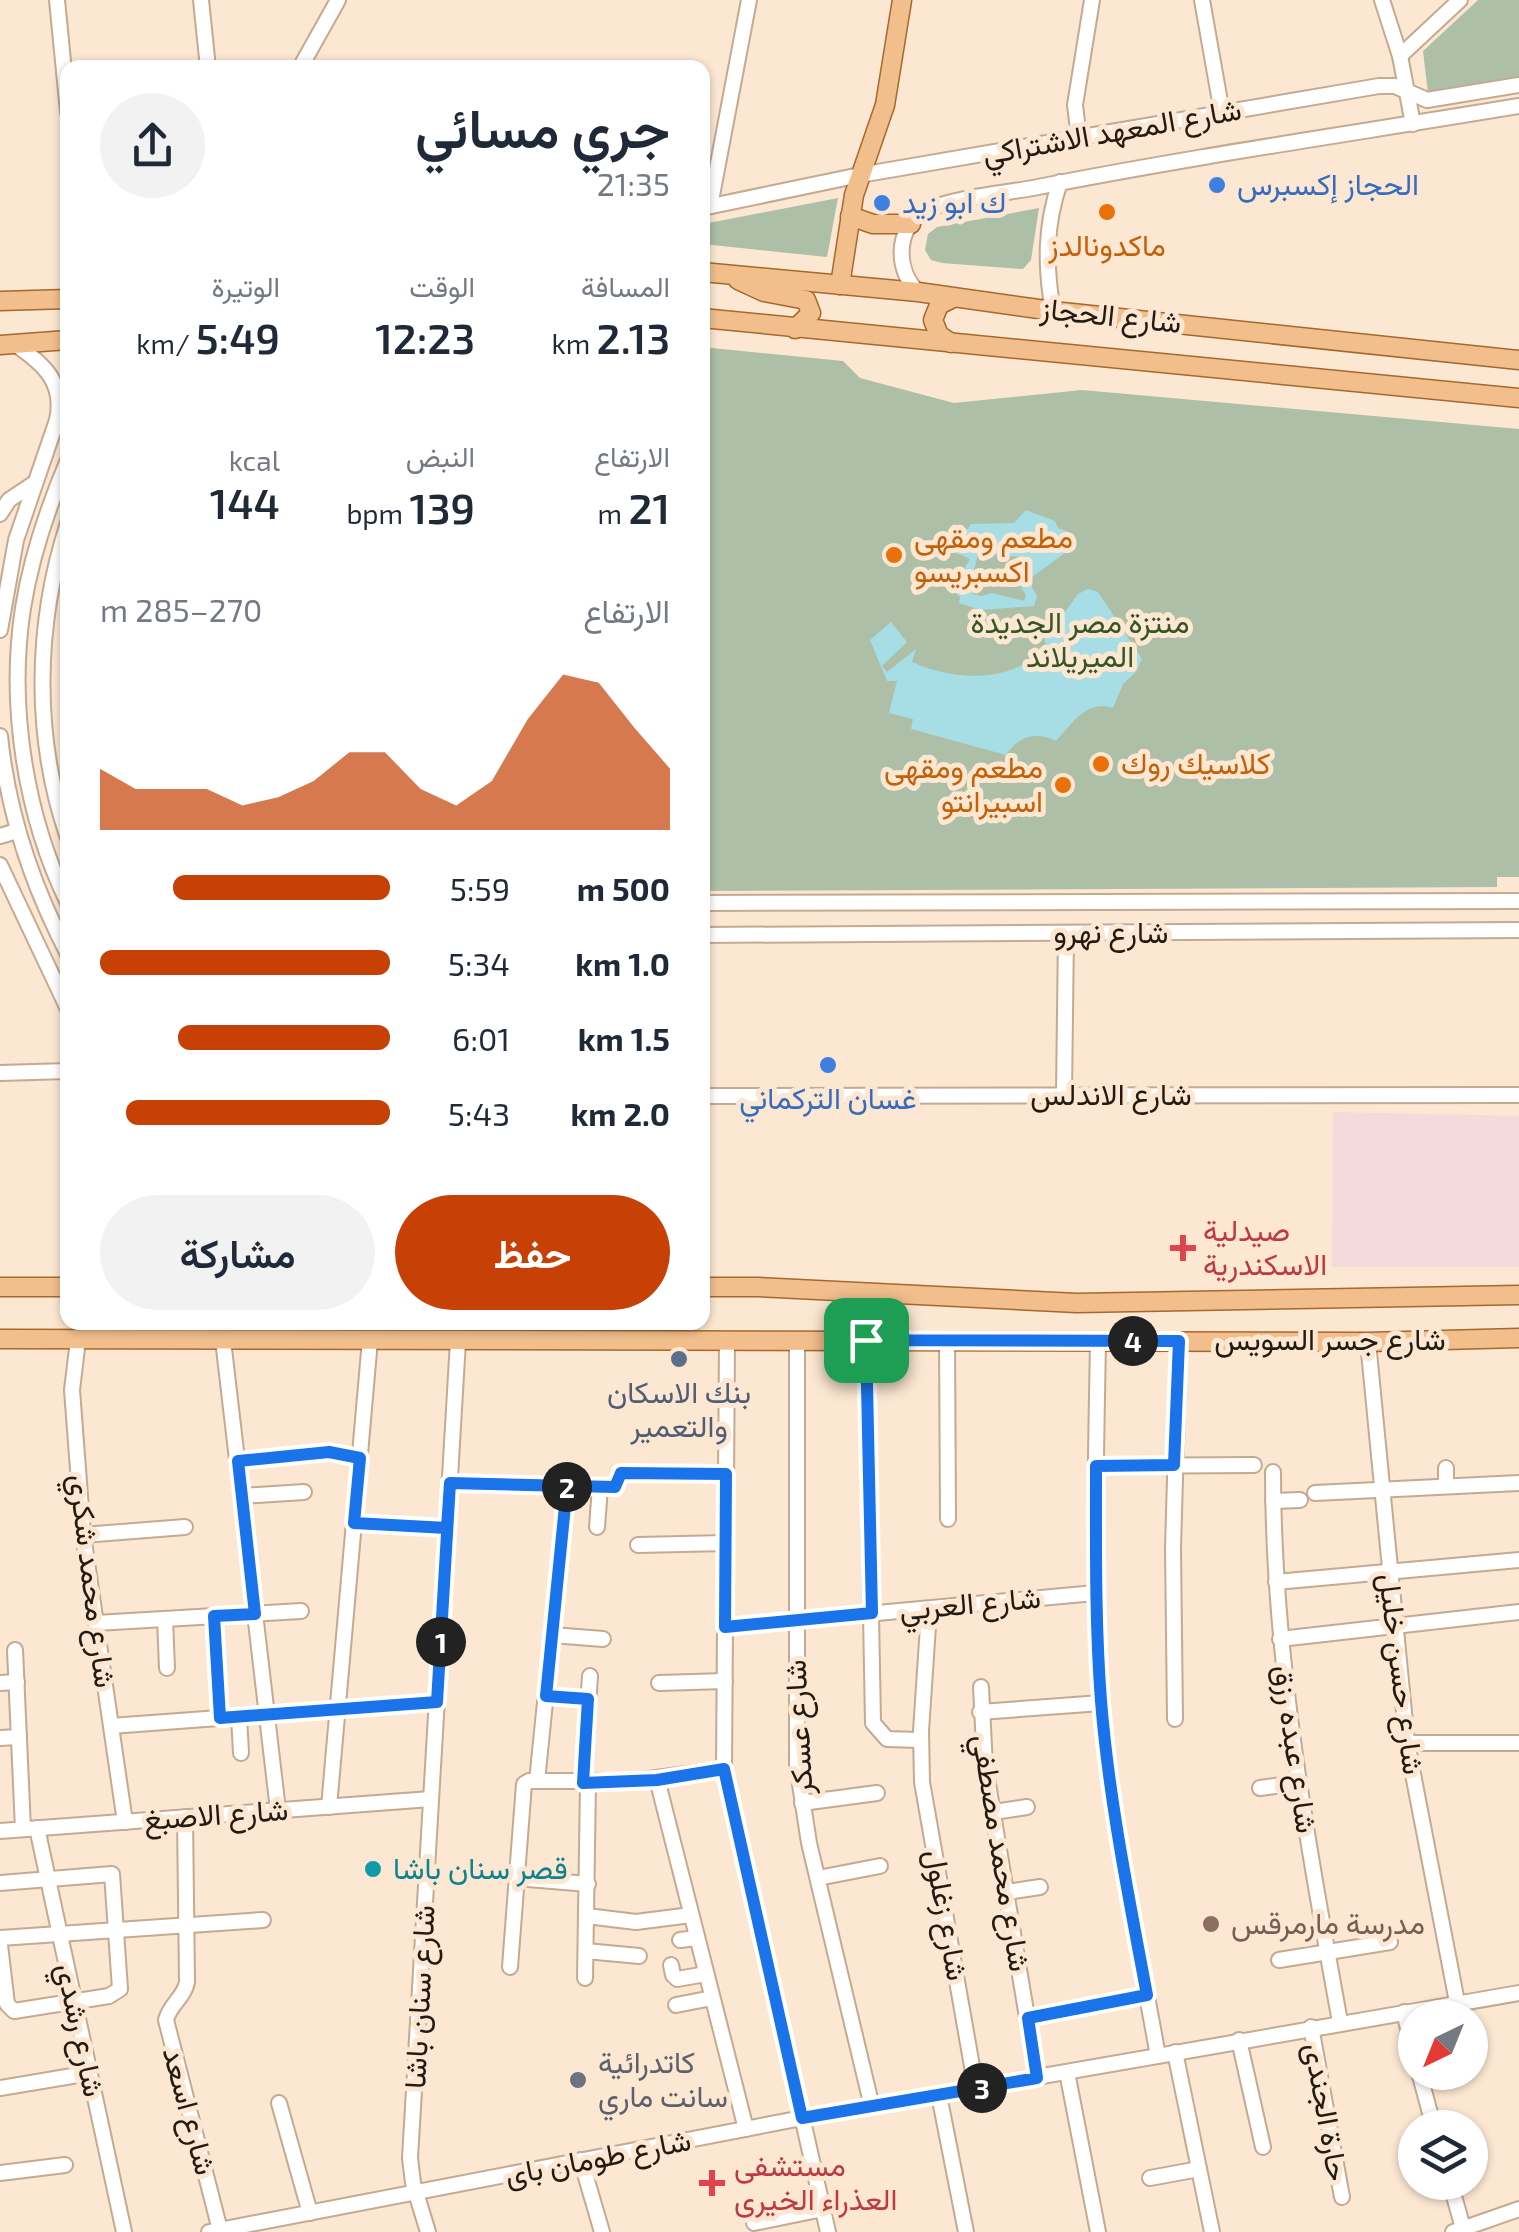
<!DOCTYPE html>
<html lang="ar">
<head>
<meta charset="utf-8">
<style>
	:root { --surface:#fff; --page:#f2f2f3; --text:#1f2937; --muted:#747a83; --accent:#c74106 }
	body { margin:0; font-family:"Exo 2",Vazirmatn,sans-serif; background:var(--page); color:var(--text); direction:rtl; height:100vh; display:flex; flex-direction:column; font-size:38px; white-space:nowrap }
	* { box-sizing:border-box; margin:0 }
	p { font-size:32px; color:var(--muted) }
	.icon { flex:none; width:55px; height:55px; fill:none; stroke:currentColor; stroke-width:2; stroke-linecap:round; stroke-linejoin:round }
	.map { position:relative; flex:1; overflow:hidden; direction:ltr }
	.sheet { position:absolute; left:60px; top:60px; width:650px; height:1270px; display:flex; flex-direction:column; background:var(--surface); border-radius:20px; box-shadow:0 2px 8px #0004; direction:rtl }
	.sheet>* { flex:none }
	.needle { width:65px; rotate:223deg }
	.fabs { position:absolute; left:1398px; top:2000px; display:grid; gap:20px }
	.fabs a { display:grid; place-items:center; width:90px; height:90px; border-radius:50%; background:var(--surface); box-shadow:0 2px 8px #0004; font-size:50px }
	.pin { position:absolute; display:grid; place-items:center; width:85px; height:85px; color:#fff; margin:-42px; border-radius:20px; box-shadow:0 5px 15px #0006 }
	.km { position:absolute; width:50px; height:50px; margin:-25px; border-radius:50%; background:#222; color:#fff; font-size:28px; line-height:50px; text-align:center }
	.round { display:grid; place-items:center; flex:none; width:105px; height:105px; border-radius:52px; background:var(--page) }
	.overview { display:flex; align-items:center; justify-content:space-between; height:170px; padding:0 40px }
	h1 { font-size:55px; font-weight:600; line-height:75px }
	.stats { display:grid; grid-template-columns:repeat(3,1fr); gap:15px; height:170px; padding:10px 40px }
	.stats div { display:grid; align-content:center }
	.stats b { font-size:42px; font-weight:600 }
	.stats small { font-size:28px; font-weight:400 }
	.stats p { font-size:28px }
	.chart { height:280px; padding:20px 40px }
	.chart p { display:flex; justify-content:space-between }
	.chart svg { width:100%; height:180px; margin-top:10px; fill:var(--accent); opacity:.7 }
	.action { display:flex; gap:20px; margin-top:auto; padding:20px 40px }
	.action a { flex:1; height:115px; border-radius:60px; background:var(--accent); color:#fff; font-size:40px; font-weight:600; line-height:115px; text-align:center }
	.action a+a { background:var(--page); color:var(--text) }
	ul { padding:0 40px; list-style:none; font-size:32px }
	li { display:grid; grid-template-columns:160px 120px 1fr; align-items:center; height:75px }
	li i { height:25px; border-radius:12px; background:var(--accent) }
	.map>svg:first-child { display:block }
</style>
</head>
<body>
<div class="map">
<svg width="1519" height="2232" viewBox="0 0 1519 2232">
	<rect width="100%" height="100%" fill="#fce7d2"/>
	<path fill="#f5dadb" d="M1333 1112 1519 1116V1267H1332Z"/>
	<g fill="#adbfa6">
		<path d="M1478 0H1519V77L1428 93 1423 51Z"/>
		<path d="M838 198 827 257 703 244V224Z"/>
		<path d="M1039 208 1031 260 1023 269 942 263 931 260 925 250 928 234 937 227Z"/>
		<path d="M702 347 843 361 860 378 954 403 1082 390 1519 429V877H1497V887L703 891Z"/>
	</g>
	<g fill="#a7dde5" fill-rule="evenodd">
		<path d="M1026 510 1055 521 1058 528 1074 534 1065 553 1032 577V587L1037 596 1034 606 981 610 959 603 960 597 952 589 970 559 952 551 971 524 1014 523ZM978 553 1021 557 1022 563 1013 575 1026 595 1024 601 992 593 981 596 973 594V590L970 589Z"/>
		<path d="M1088 589 1098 592 1142 659 1136 672 1123 684 1113 708C1086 700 1073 723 1056 741 1036 731 1018 736 1006 755L911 729 913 719 889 713 897 681H887L870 640 891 622 907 642 882 666 887 672 916 649 912 662C952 680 1002 683 1038 655L1042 657 1047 650 1044 637 1047 629 1065 612 1078 594Z"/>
	</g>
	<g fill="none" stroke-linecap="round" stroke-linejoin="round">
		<g stroke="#c4aa91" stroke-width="18">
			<g id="minor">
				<path d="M57 0 68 112"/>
				<path d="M201 0 208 68"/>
				<path d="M1202 0 1222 113"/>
				<path d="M1382 0 1400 56 1413 124"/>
				<path d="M1400 56 1460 0"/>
				<path d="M300 68 338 0"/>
				<path d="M1079 138 1075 105 1092 0"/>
				<path d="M710 206 749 0"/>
				<path d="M702 208 860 175 1379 86H1395L1427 100 1519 85"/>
				<path d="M918 292C896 271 895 231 922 213 943 199 1006 193 1033 188 1194 156 1357 133 1519 106"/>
				<path d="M1053 311C1045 266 1045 225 1060 182"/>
				<path d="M68 460C48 507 31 558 23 608 8 705 25 815 68 903"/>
				<path d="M0 514 9 500 33 484"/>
				<path d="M68 523C35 624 33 737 68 838"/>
				<path d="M0 630 16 540 57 420C65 383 44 364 16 345"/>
				<path d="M0 736C8 814 32 885 68 954"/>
				<path d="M0 836 17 831"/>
				<path d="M0 865 68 1009"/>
				<path d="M702 903 1519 901"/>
				<path d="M702 935 1519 930"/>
				<path d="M0 1073 68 1071"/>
				<path d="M1064 1095 1066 933"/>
				<path d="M702 1096 1519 1095"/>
				<path d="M78 1340 72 1390 83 1535 125 1822"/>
				<path d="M223 1340 278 1810"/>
				<path d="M727 1340 724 1769 828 2232"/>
				<path d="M797 1340V1765L809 1843 872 2107"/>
				<path d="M866 1340 873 1723 887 1739 920 1740"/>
				<path d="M947 1340 948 1519"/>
				<path d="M1098 1341C1096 1461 1092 1581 1101 1700 1110 1820 1137 1938 1158 2056"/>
				<path d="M1368 1342 1407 1743 1457 2002"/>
				<path d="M237 1461 329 1452 359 1458"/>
				<path d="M1096 1466 1254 1465"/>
				<path d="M1446 1468V1486"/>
				<path d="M1273 1472C1273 1659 1307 1840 1340 2022"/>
				<path d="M450 1483 614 1487 621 1473 726 1474"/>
				<path d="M1315 1493 1519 1483"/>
				<path d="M242 1496 304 1492"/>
				<path d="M1273 1501 1300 1500"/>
				<path d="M354 1523 447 1528"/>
				<path d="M597 1527 600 1487"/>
				<path d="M83 1535 185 1527"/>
				<path d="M638 1545 726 1543"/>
				<path d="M1276 1582 1519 1560"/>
				<path d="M214 1616 220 1718"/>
				<path d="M165 1619 167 1668"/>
				<path d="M96 1623 301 1611"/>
				<path d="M928 1626 921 1731 922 1782 976 2089"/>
				<path d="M725 1627 1095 1593"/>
				<path d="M552 1635 603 1639"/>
				<path d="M1280 1639 1519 1612"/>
				<path d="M15 1650 23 1829"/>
				<path d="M0 1683 17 1682"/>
				<path d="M659 1683 725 1681"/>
				<path d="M981 1687 985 1766 1037 2077"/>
				<path d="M546 1696 588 1699"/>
				<path d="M980 1712 1101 1703"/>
				<path d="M239 1717 241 1753"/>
				<path d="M1175 1719 1173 1548 1179 1341"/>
				<path d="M111 1726 437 1702"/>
				<path d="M0 1738 19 1737"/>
				<path d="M1407 1743H1519"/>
				<path d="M657 1779 746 2129"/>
				<path d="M537 1781 567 1486"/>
				<path d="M583 1783 590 1676"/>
				<path d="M1260 1788 1298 1783"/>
				<path d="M802 1803 877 1793"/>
				<path d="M329 1807 370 1340"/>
				<path d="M994 1812 1027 1807"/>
				<path d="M185 1817 187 1982C184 1998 170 2004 166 2020L220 2230"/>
				<path d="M37 1828 124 2232"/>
				<path d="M0 1831 431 1799"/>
				<path d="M516 1878 588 1884"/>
				<path d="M818 1878 880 1866"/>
				<path d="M0 1883 112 1874 120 1989 109 1996 14 2011 7 2004 0 1945"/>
				<path d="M1007 1892 1040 1887"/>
				<path d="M587 1916 636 1922 691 1915"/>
				<path d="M0 1938 263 1920"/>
				<path d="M680 1940 697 1938"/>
				<path d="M586 1951 639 1956"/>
				<path d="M1279 1960 1390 1942"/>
				<path d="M671 1965 673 1975 677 1979 706 1974"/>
				<path d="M510 1967 524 1784 529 1781H634L724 1769"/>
				<path d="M585 1978 588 1783"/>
				<path d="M676 2005 712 1998"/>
				<path d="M1404 2012 1415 2057"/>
				<path d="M1028 2018 1147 1995"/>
				<path d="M1311 2027 1342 2197"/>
				<path d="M1239 2040 1263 2147"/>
				<path d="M1175 2052 1212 2232"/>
				<path d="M1067 2072 1098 2232"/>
				<path d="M1419 2072 1434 2128"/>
				<path d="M0 2088 90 2073"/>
				<path d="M939 2095 966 2232"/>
				<path d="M279 2103 310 2213"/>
				<path d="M581 2160 602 2232"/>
				<path d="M0 2173 65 2165"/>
				<path d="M1150 2178 1199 2169"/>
				<path d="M1450 2182 1463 2228"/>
				<path d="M754 2223 823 2209"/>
				<path d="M209 2232 802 2118 1519 1993"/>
				<path d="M428 2232 413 2183 410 2158 458 1341"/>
				<path d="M1453 2232 1519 2209"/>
			</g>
		</g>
		<g stroke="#a4692f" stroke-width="21">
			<g id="major">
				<path d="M850 216 873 224H911"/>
				<path d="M702 272 918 292 1053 311 1519 360"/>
				<path d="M738 280 764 292 806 300 811 313 795 329"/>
				<path d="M840 285 854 195 885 105 902 0"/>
				<path d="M0 301 68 299"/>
				<path d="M702 318 1519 398"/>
				<path d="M951 343 939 335 933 320 939 305 953 298"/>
				<path d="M0 345 68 340"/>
				<path d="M0 1287H68"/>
				<path d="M702 1287H758L1077 1303 1519 1295"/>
				<path d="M0 1339 1368 1342 1519 1338"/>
			</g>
		</g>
		<use href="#minor" stroke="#fff" stroke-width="14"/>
		<use href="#major" stroke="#f2be8c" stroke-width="18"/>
	</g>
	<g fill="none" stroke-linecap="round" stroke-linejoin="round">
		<g stroke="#fff" stroke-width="20">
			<path id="route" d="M866 1340 872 1613 725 1627 726 1474 621 1473 615 1487 450 1483 437 1702 220 1718 214 1616 255 1614 238 1461 329 1452 360 1458 354 1523 447 1528 450 1483 567 1486 546 1696 588 1699 583 1783 657 1780 724 1769 802 2118 1037 2078 1028 2018 1147 1995C1129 1898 1109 1800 1101 1701 1095 1623 1096 1544 1096 1466L1174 1465 1179 1341 866 1340"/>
		</g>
		<use href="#route" stroke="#1a73e8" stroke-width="12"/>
	</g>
	<g fill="#3f7fe0" stroke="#fce7d2" stroke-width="4">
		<circle cx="1217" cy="185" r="10"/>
		<circle cx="882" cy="203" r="10"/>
		<circle cx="828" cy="1065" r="10"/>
	</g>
	<g fill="#e8710a" stroke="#fce7d2" stroke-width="4">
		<circle cx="1107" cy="212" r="10"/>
		<circle cx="894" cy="555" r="10"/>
		<circle cx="1101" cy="764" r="10"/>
		<circle cx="1063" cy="785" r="10"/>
	</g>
	<g fill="#e0444e" stroke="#fce7d2" stroke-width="4">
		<path d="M1178 1233h10v10h10v10h-10v10h-10v-10h-10v-10h10z"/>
		<path d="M707 2168h10v10h10v10h-10v10h-10v-10h-10v-10h10z"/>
	</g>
	<circle fill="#5c6f8a" stroke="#fce7d2" stroke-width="4" cx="679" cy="1359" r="10"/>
	<circle fill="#0f9aa8" stroke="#fce7d2" stroke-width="4" cx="373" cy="1869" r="10"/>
	<circle fill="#8d6e63" stroke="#fce7d2" stroke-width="4" cx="1211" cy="1924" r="10"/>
	<circle fill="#6b7280" stroke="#fce7d2" stroke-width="4" cx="578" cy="2080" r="10"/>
	<g text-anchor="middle" stroke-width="10" stroke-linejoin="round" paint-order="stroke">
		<g font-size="30" fill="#231a10" stroke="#fce7d2">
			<text transform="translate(1112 132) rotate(-10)" y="10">شارع المعهد الاشتراكي</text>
			<text transform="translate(1111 316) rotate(6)" y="10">شارع الحجاز</text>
			<text x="1111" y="943">شارع نهرو</text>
			<text x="1111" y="1105">شارع الاندلس</text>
			<text x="1330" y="1350">شارع جسر السويس</text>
			<text transform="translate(92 1581) rotate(83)" y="10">شارع محمد شكري</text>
			<text transform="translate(970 1604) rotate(-5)" y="10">شارع العربي</text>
			<text transform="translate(1401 1674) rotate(83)" y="10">شارع حسن خليل</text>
			<text transform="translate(799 1727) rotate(-93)" y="10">شارع عسكر</text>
			<text transform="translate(1295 1749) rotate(82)" y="10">شارع عبده رزق</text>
			<text transform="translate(216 1815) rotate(-4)" y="10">شارع الاصبغ</text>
			<text transform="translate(1001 1853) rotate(81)" y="10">شارع محمد مصطفي</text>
			<text transform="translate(946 1915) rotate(80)" y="10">شارع زغلول</text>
			<text transform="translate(420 1997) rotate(-87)" y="10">شارع سنان باشا</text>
			<text transform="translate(80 2030) rotate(78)" y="10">شارع رشدي</text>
			<text transform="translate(189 2111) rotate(75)" y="10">شارع اسعد</text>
			<text transform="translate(1326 2112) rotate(80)" y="10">حارة الجندى</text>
			<text transform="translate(598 2158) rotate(-11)" y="10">شارع طومان باى</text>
		</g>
		<g font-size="30" fill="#366cbe" stroke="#fce7d2" text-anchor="start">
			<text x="1237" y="195">الحجاز إكسبرس</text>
			<text x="902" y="213">ك ابو زيد</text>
			<text x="828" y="1109" text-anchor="middle">غسان التركماني</text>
		</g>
		<g font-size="30" fill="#c56008" stroke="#fce7d2" text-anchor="start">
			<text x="1107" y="256" text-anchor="middle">ماكدونالدز</text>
			<text x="914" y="548">مطعم ومقهى<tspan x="914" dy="34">اكسبريسو</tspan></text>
			<text x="1121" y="774">كلاسيك روك</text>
			<text x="1043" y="778" text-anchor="end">مطعم ومقهى<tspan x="1043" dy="34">اسبيرانتو</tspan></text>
		</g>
		<g font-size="30" fill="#345624" stroke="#fce7d2">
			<text x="1080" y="633">منتزة مصر الجديدة<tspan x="1080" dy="34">الميريلاند</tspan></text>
		</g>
		<g font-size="30" fill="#be3a42" stroke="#fce7d2" text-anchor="start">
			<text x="1203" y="1241">صيدلية<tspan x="1203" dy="34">الاسكندرية</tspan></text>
			<text x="734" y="2176">مستشفى<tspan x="734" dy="34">العذراء الخيرى</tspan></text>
		</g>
		<g font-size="30" fill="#4e5e75" stroke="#fce7d2">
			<text x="679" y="1403">بنك الاسكان<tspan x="679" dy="34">والتعمير</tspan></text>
		</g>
		<g font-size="30" fill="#0d838f" stroke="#fce7d2" text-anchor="start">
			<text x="393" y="1879">قصر سنان باشا</text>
		</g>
		<g font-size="30" fill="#785e54" stroke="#fce7d2" text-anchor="start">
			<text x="1231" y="1934">مدرسة مارمرقس</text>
		</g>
		<g font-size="30" fill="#5b616d" stroke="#fce7d2" text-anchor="start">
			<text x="598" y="2073">كاتدرائية<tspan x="598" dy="34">سانت ماري</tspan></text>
		</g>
	</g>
</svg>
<div class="fabs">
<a><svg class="needle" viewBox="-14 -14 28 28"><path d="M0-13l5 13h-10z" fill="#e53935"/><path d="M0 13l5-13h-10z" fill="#747a83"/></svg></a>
<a><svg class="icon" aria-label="layers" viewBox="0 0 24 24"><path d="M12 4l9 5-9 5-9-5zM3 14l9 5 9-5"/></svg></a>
</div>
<div class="pin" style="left:866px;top:1340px;background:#1e9e55"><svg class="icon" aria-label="arrive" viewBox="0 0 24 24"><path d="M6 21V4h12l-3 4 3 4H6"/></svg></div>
<b class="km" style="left:441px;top:1642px">1</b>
<b class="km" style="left:567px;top:1487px">2</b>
<b class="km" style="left:982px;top:2088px">3</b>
<b class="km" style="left:1133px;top:1341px">4</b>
<section class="sheet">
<div class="overview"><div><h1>جري مسائي</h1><p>21:35</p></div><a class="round"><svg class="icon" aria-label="share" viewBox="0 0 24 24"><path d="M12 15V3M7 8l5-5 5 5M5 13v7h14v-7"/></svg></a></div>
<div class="stats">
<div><p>المسافة</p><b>2.13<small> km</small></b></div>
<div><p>الوقت</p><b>12:23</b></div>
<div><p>الوتيرة</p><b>5:49<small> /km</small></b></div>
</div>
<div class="stats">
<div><p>الارتفاع</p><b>21<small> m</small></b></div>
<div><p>النبض</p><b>139<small> bpm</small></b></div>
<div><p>kcal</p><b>144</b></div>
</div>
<div class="chart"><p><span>الارتفاع</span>270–285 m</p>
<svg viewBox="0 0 160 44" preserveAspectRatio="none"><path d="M0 44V29L10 34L20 34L30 34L40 38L50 36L60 32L70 25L80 25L90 34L100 38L110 32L120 17L130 6L140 8L150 19L160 29V44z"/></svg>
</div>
<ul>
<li><b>500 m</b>5:59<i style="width:75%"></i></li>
<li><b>1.0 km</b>5:34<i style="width:100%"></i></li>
<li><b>1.5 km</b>6:01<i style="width:73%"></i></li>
<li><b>2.0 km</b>5:43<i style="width:91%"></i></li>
</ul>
<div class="action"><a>حفظ</a><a>مشاركة</a></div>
</section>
</div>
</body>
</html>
